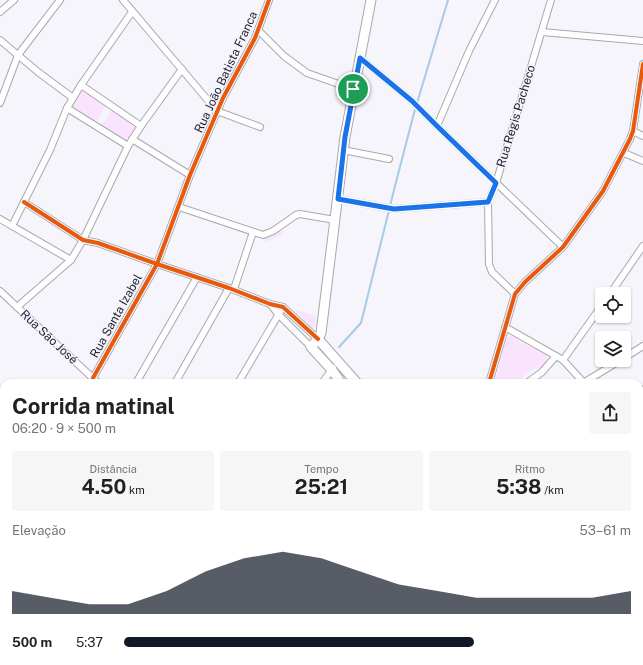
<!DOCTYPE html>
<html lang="pt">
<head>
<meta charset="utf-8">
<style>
	:root { --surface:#fff; --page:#f6f6f6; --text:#202124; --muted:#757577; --accent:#111827 }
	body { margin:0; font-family:"Public Sans",sans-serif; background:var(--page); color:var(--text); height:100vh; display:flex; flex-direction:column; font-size:15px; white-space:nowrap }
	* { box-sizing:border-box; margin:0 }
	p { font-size:13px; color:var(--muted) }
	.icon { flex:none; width:22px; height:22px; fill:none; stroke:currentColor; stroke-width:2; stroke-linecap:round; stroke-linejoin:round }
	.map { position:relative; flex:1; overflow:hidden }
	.sheet { position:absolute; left:0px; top:379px; width:643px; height:286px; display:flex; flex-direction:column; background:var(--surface); border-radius:12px 12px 0 0; box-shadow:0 1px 3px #0004 }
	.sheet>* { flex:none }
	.tools { position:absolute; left:595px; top:287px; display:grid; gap:8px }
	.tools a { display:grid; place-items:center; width:36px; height:36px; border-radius:4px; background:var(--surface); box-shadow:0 1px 3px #0004; font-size:20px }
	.pin { position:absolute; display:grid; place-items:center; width:34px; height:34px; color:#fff; margin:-17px; border:2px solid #fff; border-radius:50%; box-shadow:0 1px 4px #0007 }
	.round { display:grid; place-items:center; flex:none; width:42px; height:42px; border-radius:4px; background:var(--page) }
	.head { display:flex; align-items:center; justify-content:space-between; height:68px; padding:0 12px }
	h1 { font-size:22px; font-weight:700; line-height:30px }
	.stats { display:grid; grid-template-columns:repeat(3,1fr); gap:6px; height:68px; padding:4px 12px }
	.stats div { display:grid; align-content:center; border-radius:4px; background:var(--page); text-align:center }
	.stats b { font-size:20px; font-weight:700 }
	.stats small { font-size:11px; font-weight:400 }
	.stats p { font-size:11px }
	.chart { height:112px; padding:8px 12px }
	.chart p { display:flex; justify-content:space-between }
	.chart svg { width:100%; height:72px; margin-top:4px; fill:var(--accent); opacity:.7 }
	ul { padding:0 12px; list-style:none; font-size:13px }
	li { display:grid; grid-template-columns:64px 48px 1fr; align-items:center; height:30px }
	li i { height:10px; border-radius:5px; background:var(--accent) }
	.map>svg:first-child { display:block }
</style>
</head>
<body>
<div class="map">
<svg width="643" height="665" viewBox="0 0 643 665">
	<rect width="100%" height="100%" fill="#f5f5fb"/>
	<g fill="#fae4fd">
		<path d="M82 90 106 106 95 123 71 107Z"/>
		<path d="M112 110 136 126 125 142 101 126Z"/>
		<path d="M283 230V234L265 242 264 238Z"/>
		<path d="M297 310 316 316 315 326 312 328 296 311Z"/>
		<path d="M509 336C518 334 517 341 524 344 529 347 543 350 546 354 549 357 547 363 545 365 542 369 538 368 534 369 527 372 521 382 513 383 507 384 498 383 492 383L496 378 504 350 503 344 504 341Z"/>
	</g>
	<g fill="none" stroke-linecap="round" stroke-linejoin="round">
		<path stroke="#a7cae7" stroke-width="2" d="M339 347 361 323 395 186 414 113 448 0"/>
		<path stroke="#a7cae7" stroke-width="12" d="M0 506 4 511"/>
		<g stroke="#a9a9ae" stroke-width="8">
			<g id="minor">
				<path d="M123 0 217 111 260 127"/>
				<path d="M0 12 14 0"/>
				<path d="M259 31 284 56 307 73 353 89"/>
				<path d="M542 32 643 41"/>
				<path d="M0 40 38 72 73 98"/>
				<path d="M360 58 412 101 437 126 563 247"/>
				<path d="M81 85 141 126"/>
				<path d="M0 103 18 55 60 0"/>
				<path d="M67 108 128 146"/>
				<path d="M437 126 469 51 495 0"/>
				<path d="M633 131 643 136"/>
				<path d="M132 139 190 175"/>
				<path d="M343 150 389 159"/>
				<path d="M624 153 643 161"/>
				<path d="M338 199 394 209 488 202"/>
				<path d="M24 202 83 240 98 243 157 264 229 288 270 304 283 307 318 339"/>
				<path d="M179 207 263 235 273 231 296 215 300 214 335 220"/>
				<path d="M0 219 71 260"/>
				<path d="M12 226 50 150 67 108 73 98 81 85 132 12"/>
				<path d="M234 289 253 232"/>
				<path d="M0 291 98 383"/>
				<path d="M515 294 492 272 489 264 488 202 496 183 551 0"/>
				<path d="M610 294 643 246"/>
				<path d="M270 304 278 314 311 347"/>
				<path d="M17 307 71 260 83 240 128 146 141 126 182 69"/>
				<path d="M505 327 563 360 584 383"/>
				<path d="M624 358 643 346"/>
				<path d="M563 360 602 305"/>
				<path d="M93 378 157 264 190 175 223 98 255 38 269 0"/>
				<path d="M136 383 197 277"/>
				<path d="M175 383 229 288"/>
				<path d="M238 383 283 307"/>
				<path d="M322 383 333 368"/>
				<path d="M489 383 515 294 525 282 563 247 603 191 630 139 633 131 643 64"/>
				<path d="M527 383 542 372 556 356"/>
				<path d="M583 383 621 360"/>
				<path d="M639 453 643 458"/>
				<path d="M639 578 643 584"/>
				<path d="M639 602 643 601"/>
				<path d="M0 621 4 623"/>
				<path d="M639 658H643"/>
				<path d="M83 661 92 665"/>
				<path d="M412 661 415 665"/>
				<path d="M4 665 6 661"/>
				<path d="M174 665 177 661"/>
				<path d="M185 665 258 662 266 665"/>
				<path d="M540 665 545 661"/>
				<path d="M594 665 600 661"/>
			</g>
		</g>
		<g stroke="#a9a9ae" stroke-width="10">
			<path id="tertiary" d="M0 534 4 532"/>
		</g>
		<g stroke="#a9a9ae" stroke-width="11">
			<g id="secondary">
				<path d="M318 339 357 383"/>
				<path d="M341 383 332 370 311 347 318 339 321 333 345 137 371 0"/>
				<path d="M639 392 643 391"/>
			</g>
		</g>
		<g stroke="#a9a9ae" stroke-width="12">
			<g id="primary">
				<path d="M510 661 513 665"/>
				<path d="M398 665 401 661"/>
			</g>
		</g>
		<use href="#minor" stroke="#fefefe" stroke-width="6"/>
		<use href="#tertiary" stroke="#fefefe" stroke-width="8"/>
		<use href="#secondary" stroke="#fefefe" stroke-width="9"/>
		<use href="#primary" stroke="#fefefe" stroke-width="10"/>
		<g stroke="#f2f3fe" stroke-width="6">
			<g id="cycleway">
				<path d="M24 202 83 240 98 243 157 264 229 288 270 304 283 307 318 339"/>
				<path d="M93 378 157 264 190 175 223 98 255 38 269 0"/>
				<path d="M489 383 515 294 525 282 563 247 603 191 630 139 633 131 643 64"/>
			</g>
		</g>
		<use href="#cycleway" stroke="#e8590c" stroke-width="4"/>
	</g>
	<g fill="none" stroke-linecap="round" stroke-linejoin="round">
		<g stroke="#fff" stroke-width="8">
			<path id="route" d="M360 58 412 101 437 126 496 183 488 202 394 209 338 199 345 137Z"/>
		</g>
		<use href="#route" stroke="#1a73e8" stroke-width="5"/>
	</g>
	<g text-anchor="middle" stroke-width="3" stroke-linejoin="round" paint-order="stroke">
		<g font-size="12" fill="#1f1f24" stroke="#f2f3fe">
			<text transform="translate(226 72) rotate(-65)" y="4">Rua João Batista Franca</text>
			<text transform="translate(516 116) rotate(-73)" y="4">Rua Regis Pacheco</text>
			<text transform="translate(116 316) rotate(-61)" y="4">Rua Santa Izabel</text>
			<text transform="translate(49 337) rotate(43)" y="4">Rua São José</text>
		</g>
	</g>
</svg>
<div class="tools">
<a><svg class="icon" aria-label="locate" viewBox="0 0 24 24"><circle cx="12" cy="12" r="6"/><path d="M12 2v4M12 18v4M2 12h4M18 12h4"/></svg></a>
<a><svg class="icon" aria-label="layers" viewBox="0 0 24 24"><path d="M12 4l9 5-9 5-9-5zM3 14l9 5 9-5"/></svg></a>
</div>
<div class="pin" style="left:353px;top:89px;background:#1e9e55"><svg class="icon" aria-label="arrive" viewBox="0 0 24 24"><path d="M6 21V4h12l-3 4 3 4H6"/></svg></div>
<section class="sheet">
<div class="head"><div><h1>Corrida matinal</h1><p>06:20 · 9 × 500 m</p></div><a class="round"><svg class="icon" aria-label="share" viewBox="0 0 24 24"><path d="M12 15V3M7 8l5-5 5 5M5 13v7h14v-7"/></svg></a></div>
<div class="stats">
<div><p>Distância</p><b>4.50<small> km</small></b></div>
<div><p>Tempo</p><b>25:21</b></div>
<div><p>Ritmo</p><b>5:38<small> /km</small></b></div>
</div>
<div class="chart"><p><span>Elevação</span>53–61 m</p>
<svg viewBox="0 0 160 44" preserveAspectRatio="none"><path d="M0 44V30L10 34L20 38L30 38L40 30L50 18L60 10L70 6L80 10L90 18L100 26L110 30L120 34L130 34L140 34L150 34L160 30V44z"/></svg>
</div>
<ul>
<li><b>500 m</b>5:37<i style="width:69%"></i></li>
</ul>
</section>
</div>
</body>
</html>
